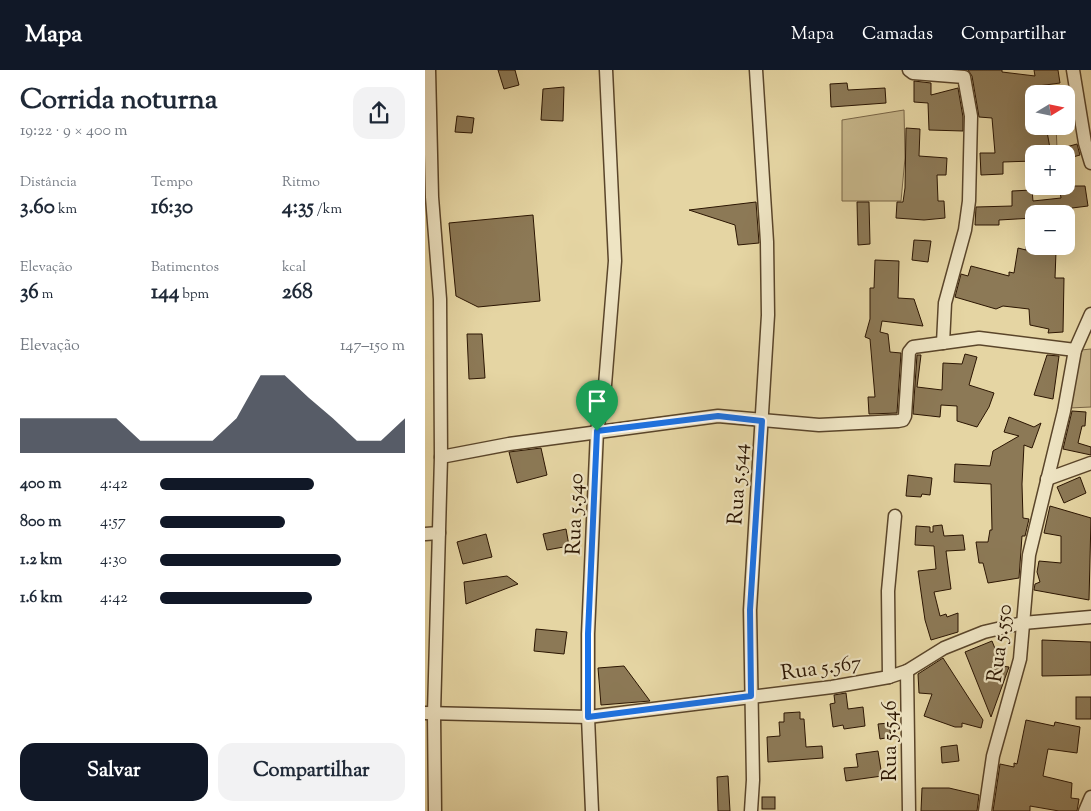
<!DOCTYPE html>
<html lang="pt">
<head>
<meta charset="utf-8">
<style>
	:root { --surface:#fff; --page:#f2f2f3; --text:#1f2937; --muted:#747a83; --accent:#111827 }
	body { margin:0; font-family:"Sorts Mill Goudy",serif; background:var(--page); color:var(--text); height:100vh; display:flex; flex-direction:column; font-size:19px; white-space:nowrap }
	* { box-sizing:border-box; margin:0 }
	p { font-size:16px; color:var(--muted) }
	.icon { flex:none; width:28px; height:28px; fill:none; stroke:currentColor; stroke-width:2; stroke-linecap:round; stroke-linejoin:round }
	.map { position:relative; flex:1; overflow:hidden }
	.panel { display:flex; flex-direction:column; background:var(--surface); width:425px }
	.panel>* { flex:none }
	.needle { width:32px; rotate:80deg }
	.fabs { position:absolute; left:600px; top:15px; display:grid; gap:10px }
	.fabs a { display:grid; place-items:center; width:50px; height:50px; border-radius:10px; background:var(--surface); box-shadow:0 5px 20px #0002; font-size:25px }
	.pin { position:absolute; display:grid; place-items:center; width:42px; height:42px; color:#fff; margin:-51px -21px; border-radius:50% 50% 50% 0; rotate:-45deg; box-shadow:0 0 5px #0007 }
	.pin .icon { rotate:45deg }
	.round { display:grid; place-items:center; flex:none; width:52px; height:52px; border-radius:15px; background:var(--page) }
	.headline { display:flex; align-items:center; justify-content:space-between; height:85px; padding:0 20px }
	h1 { font-size:28px; font-weight:700; line-height:38px }
	.stats { display:grid; grid-template-columns:repeat(3,1fr); gap:8px; height:85px; padding:5px 20px }
	.stats div { display:grid; align-content:center }
	.stats b { font-size:21px; font-weight:700 }
	.stats small { font-size:14px; font-weight:400 }
	.stats p { font-size:14px }
	.chart { height:140px; padding:10px 20px }
	.chart p { display:flex; justify-content:space-between }
	.chart svg { width:100%; height:90px; margin-top:5px; fill:var(--accent); opacity:.7 }
	.cta { display:flex; gap:10px; margin-top:auto; padding:10px 20px }
	.cta a { flex:1; height:58px; border-radius:15px; background:var(--accent); color:#fff; font-size:20px; font-weight:700; line-height:58px; text-align:center }
	.cta a+a { background:var(--page); color:var(--text) }
	ul { padding:0 20px; list-style:none; font-size:16px }
	li { display:grid; grid-template-columns:80px 60px 1fr; align-items:center; height:38px }
	li i { height:12px; border-radius:6px; background:var(--accent) }
	header { display:flex; align-items:center; gap:30px; box-sizing:border-box; height:70px; padding:0 25px; background:var(--accent); color:#fff }
	header strong { font-size:24px }
	nav { display:flex; gap:28px; margin-inline-start:auto; font-size:18px }
	main { display:flex; flex:1; min-height:0 }
	.map>svg:first-child { display:block }
</style>
</head>
<body>
<header>
<strong>Mapa</strong>
<nav><a>Mapa</a><a>Camadas</a><a>Compartilhar</a></nav>
</header>
<main>
<section class="panel">
<div class="headline"><div><h1>Corrida noturna</h1><p>19:22 · 9 × 400 m</p></div><a class="round"><svg class="icon" aria-label="share" viewBox="0 0 24 24"><path d="M12 15V3M7 8l5-5 5 5M5 13v7h14v-7"/></svg></a></div>
<div class="stats">
<div><p>Distância</p><b>3.60<small> km</small></b></div>
<div><p>Tempo</p><b>16:30</b></div>
<div><p>Ritmo</p><b>4:35<small> /km</small></b></div>
</div>
<div class="stats">
<div><p>Elevação</p><b>36<small> m</small></b></div>
<div><p>Batimentos</p><b>144<small> bpm</small></b></div>
<div><p>kcal</p><b>268</b></div>
</div>
<div class="chart"><p><span>Elevação</span>147–150 m</p>
<svg viewBox="0 0 160 44" preserveAspectRatio="none"><path d="M0 44V27L10 27L20 27L30 27L40 27L50 38L60 38L70 38L80 38L90 27L100 6L110 6L120 17L130 27L140 38L150 38L160 27V44z"/></svg>
</div>
<ul>
<li><b>400 m</b>4:42<i style="width:63%"></i></li>
<li><b>800 m</b>4:57<i style="width:51%"></i></li>
<li><b>1.2 km</b>4:30<i style="width:74%"></i></li>
<li><b>1.6 km</b>4:42<i style="width:62%"></i></li>
</ul>
<div class="cta"><a>Salvar</a><a>Compartilhar</a></div>
</section>
<div class="map">
<svg width="666" height="741" viewBox="0 0 666 741">
	<rect width="100%" height="100%" fill="#e5d5a3"/>
	<filter id="stains"><feTurbulence type="fractalNoise" baseFrequency=".004" numOctaves="4"/><feColorMatrix values="0 0 0 0 .2 0 0 0 0 .09 0 0 0 0 .02 0 0 0 .5 -.17"/></filter>
	<radialGradient id="worn" r=".72"><stop offset=".6" stop-color="#630" stop-opacity="0"/><stop offset="1" stop-color="#630" stop-opacity=".3"/></radialGradient>
	<g fill="#c5b488" stroke="#786445">
		<path d="M479 40 480 88 476 131H417V50Z"/>
		<path d="M621 56H631L632 78 602 83 598 74 623 70Z"/>
		<path d="M666 279V337L644 338 656 280Z"/>
	</g>
	<g fill="#8c7956" stroke="#2b1502">
		<path d="M73 0H90L94 15 79 19Z"/>
		<path d="M543 0H577V2L610 6 609 0H633L635 13 613 16 614 24H609V56H621L626 84H609V91L578 92V104L556 105 555 83H570L567 48 554 47 547 6Z"/>
		<path d="M489 11 506 13V25L533 18 538 47V61L504 60 503 33 489 32Z"/>
		<path d="M422 13 423 20 460 18 461 33 406 37 405 14Z"/>
		<path d="M139 17 138 51 116 50 118 19Z"/>
		<path d="M32 46 49 48 47 63 30 62Z"/>
		<path d="M481 58 495 59 494 86 522 88 521 105H512L513 131H519L520 148 499 150 471 148 472 132H478L480 118Z"/>
		<path d="M652 74 655 85 641 89V77Z"/>
		<path d="M634 116H660L663 136 647 138 648 144H632L631 140 608 143 609 148 574 150V155H550L551 137 587 136V121L607 120 608 131 636 128Z"/>
		<path d="M331 132 334 173 313 175 310 155 264 140Z"/>
		<path d="M432 132H444L445 174 433 175Z"/>
		<path d="M108 145 115 231 53 237 31 226 24 153Z"/>
		<path d="M489 170 506 171 503 192 487 190Z"/>
		<path d="M601 176H617V181L631 182 630 208H639L638 262 623 263 624 259 605 255 604 239 578 236 571 239 530 227 536 204 543 206 546 196 584 206V202L589 203 593 178 601 180Z"/>
		<path d="M450 190 474 191 473 228 489 229 498 256 457 251 455 262 463 264 465 282 476 283 472 343 444 344 443 327H450L445 269 440 267 445 249V218H449Z"/>
		<path d="M42 264H57L60 308 44 309Z"/>
		<path d="M540 284 552 287 544 315 569 323 564 337 552 357 532 351V336L516 335 515 347 488 344 492 285H496L492 317 517 320 518 293 537 294Z"/>
		<path d="M622 285 634 286 628 329 609 325Z"/>
		<path d="M647 341 661 342 660 356H657L653 373 666 377V385L638 379Z"/>
		<path d="M584 347 609 357 616 353 607 378 599 375 597 414 598 448 604 449 600 466H597L594 508 563 513 558 493H554L551 472H563L565 460H567L566 414 529 412 530 394 565 396 568 381 594 366 579 362Z"/>
		<path d="M116 378 122 405 92 413 84 382Z"/>
		<path d="M483 405 507 408 505 425 497 424 496 427 481 426Z"/>
		<path d="M655 407 661 423 639 433 632 417Z"/>
		<path d="M625 436 666 448 664 530 609 520 610 514 615 512 612 502 614 491 636 493V466L619 463Z"/>
		<path d="M517 455 519 466 538 465 540 480 521 481 526 519 509 522 515 546 521 544 522 547 533 543V562L506 570 500 550 493 501 511 499 509 476 490 475 491 456 505 457V462H508V456Z"/>
		<path d="M141 459 144 476 122 480 118 464Z"/>
		<path d="M61 464 67 487 38 494 32 472Z"/>
		<path d="M82 506 93 514 41 534 39 512Z"/>
		<path d="M111 559 142 562 139 584 109 581Z"/>
		<path d="M617 570 666 572V605L617 606Z"/>
		<path d="M567 571 577 596 584 597 566 647 540 582Z"/>
		<path d="M518 588 558 650 556 658 537 653V657H530L499 646 507 624 494 623 493 604Z"/>
		<path d="M199 596 225 631 176 635 173 598Z"/>
		<path d="M421 623 423 639 438 637 440 656 419 659 418 655 408 657 405 634 410 633 409 625Z"/>
		<rect x="651" y="627" width="15" height="22"/>
		<path d="M375 642V649H379L381 677 397 676 398 688 343 692 342 667 355 666 354 652H359V643Z"/>
		<path d="M601 650 629 656 630 652 655 657 652 683 623 679 618 706 647 713 646 728 654 729 652 741H634L605 736V741H568L575 694 589 697V693L592 694Z"/>
		<path d="M464 653 466 667 455 669 453 654Z"/>
		<path d="M532 675 534 691 517 693 516 677Z"/>
		<path d="M453 681 457 706 421 711 419 698 433 697 431 684Z"/>
		<path d="M303 706 305 741H293L292 707Z"/>
		<path d="M497 718H524L554 725 552 741H496Z"/>
		<rect x="337" y="727" width="13" height="12"/>
	</g>
	<g fill="none" stroke-linecap="round" stroke-linejoin="round">
		<g stroke="#5a452a" stroke-width="15">
			<g id="minor">
				<path d="M4 0 7 127 15 229 16 387 9 643 10 741"/>
				<path d="M484 0 488 3 539 7 546 46 544 131 540 160 520 233 518 273"/>
				<path d="M648 0 660 73 666 93"/>
				<path d="M16 387 84 374 293 346 394 355 473 351 478 350 480 346 484 282 488 277 554 268 650 280"/>
				<path d="M622 409 666 393"/>
				<path d="M0 464 14 463"/>
				<path d="M482 601 484 741"/>
				<path d="M464 607 463 521 470 446"/>
				<path d="M0 643 163 647 407 617 464 607 482 601 519 578 559 562 598 553 666 547"/>
				<path d="M167 741 163 647V564L172 361 180 315 190 191 181 0"/>
				<path d="M326 741 328 710 325 540 343 245 342 172 331 0"/>
				<path d="M560 741 568 686 595 589 604 485 639 341 650 280 666 244"/>
				<path d="M660 741 666 727"/>
			</g>
		</g>
		<use href="#minor" stroke="#eee4c3" stroke-width="12"/>
	</g>
	<g fill="none" stroke-linecap="round" stroke-linejoin="round">
		<g stroke="#fff" stroke-width="10">
			<path id="route" d="M293 346 337 351 325 540 326 626 163 647V564L172 361Z"/>
		</g>
		<use href="#route" stroke="#1a73e8" stroke-width="6"/>
	</g>
	<g text-anchor="middle" stroke-width="4.5" stroke-linejoin="round" paint-order="stroke">
		<g font-size="21" fill="#2b1502" stroke="#eee4c3">
			<text transform="translate(312 414) rotate(-86)" y="7">Rua 5.544</text>
			<text transform="translate(149 444) rotate(-88)" y="7">Rua 5.540</text>
			<text transform="translate(574 573) rotate(-82)" y="7">Rua 5.550</text>
			<text transform="translate(396 597) rotate(-8)" y="7">Rua 5.567</text>
			<text transform="translate(464 671) rotate(-90)" y="7">Rua 5.546</text>
		</g>
	</g>
	<rect width="100%" height="100%" filter="url(#stains)"/>
	<rect width="100%" height="100%" fill="url(#worn)"/>
</svg>
<div class="fabs">
<a><svg class="needle" viewBox="-14 -14 28 28"><path d="M0-13l5 13h-10z" fill="#e53935"/><path d="M0 13l5-13h-10z" fill="#747a83"/></svg></a>
<a>+</a>
<a>−</a>
</div>
<div class="pin" style="left:172px;top:361px;background:#1e9e55"><svg class="icon" aria-label="arrive" viewBox="0 0 24 24"><path d="M6 21V4h12l-3 4 3 4H6"/></svg></div>
</div>
</main>
</body>
</html>
